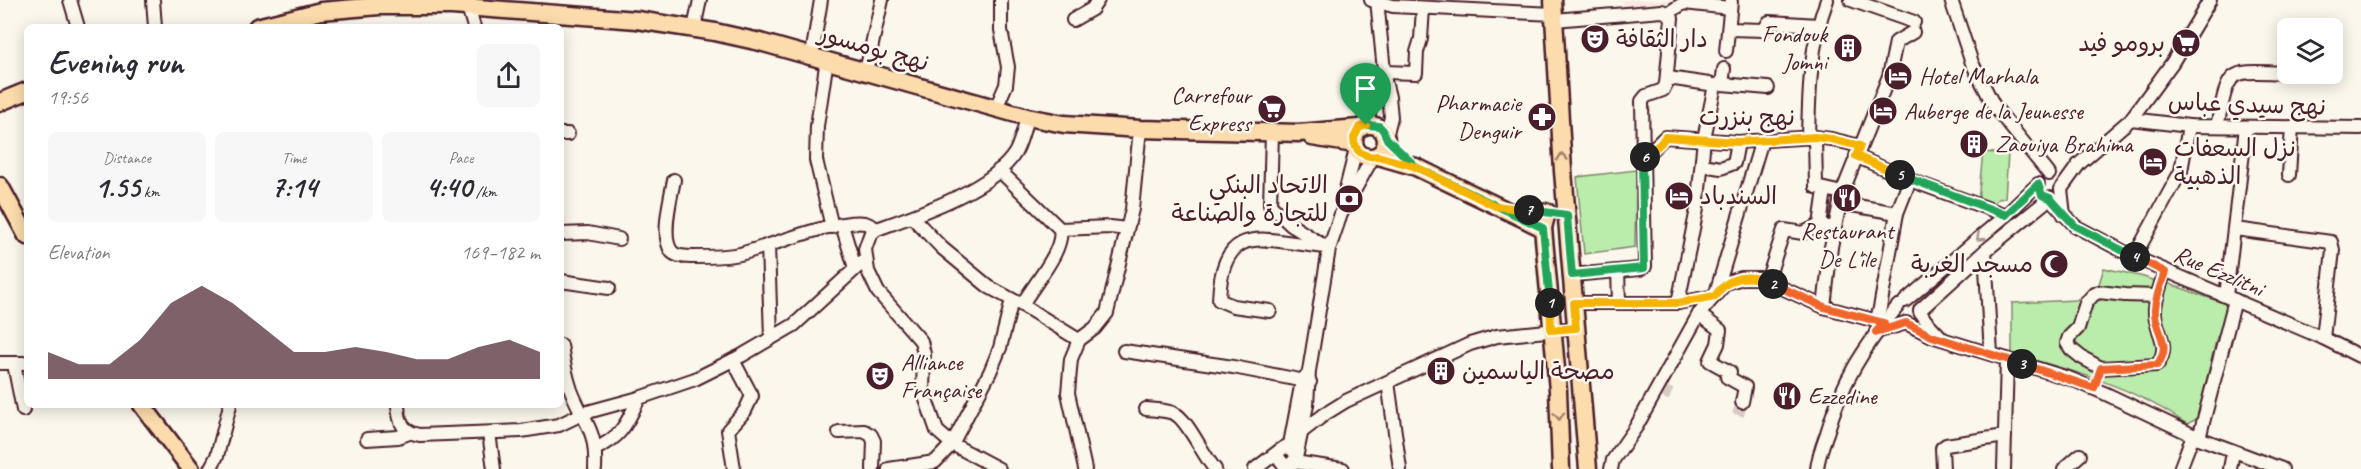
<!DOCTYPE html>
<html lang="en">
<head>
<meta charset="utf-8">
<style>
	:root { --surface:#fff; --page:#f7f7f7; --text:#2b2b33; --muted:#7c7c81; --accent:#4a1f2b }
	body { margin:0; font-family:Caveat,"Playpen Sans Arabic",sans-serif; background:var(--page); color:var(--text); height:100vh; display:flex; flex-direction:column; font-size:22px; white-space:nowrap }
	* { box-sizing:border-box; margin:0 }
	p { font-size:20px; color:var(--muted) }
	.icon { flex:none; width:33px; height:33px; fill:none; stroke:currentColor; stroke-width:2; stroke-linecap:round; stroke-linejoin:round }
	.map { position:relative; flex:1; overflow:hidden }
	.details { position:absolute; left:24px; top:24px; width:540px; height:384px; display:flex; flex-direction:column; background:var(--surface); border-radius:9px; box-shadow:0 3px 15px #0003 }
	.details>* { flex:none }
	.buttons { position:absolute; left:2277px; top:18px; display:grid; gap:12px }
	.buttons a { display:grid; place-items:center; width:66px; height:66px; border-radius:9px; background:var(--surface); box-shadow:0 3px 15px #0003; font-size:30px }
	.pin { position:absolute; display:grid; place-items:center; width:51px; height:51px; color:#fff; margin:-62px -26px; border-radius:50% 50% 50% 0; rotate:-45deg; box-shadow:0 0 6px #0007 }
	.pin .icon { rotate:45deg }
	.km { position:absolute; width:30px; height:30px; margin:-15px; border-radius:50%; background:#222; color:#fff; font-size:16px; line-height:30px; text-align:center }
	.round { display:grid; place-items:center; flex:none; width:63px; height:63px; border-radius:9px; background:var(--page) }
	.summary { display:flex; align-items:center; justify-content:space-between; height:102px; padding:0 24px }
	h1 { font-size:33px; font-weight:700; line-height:45px }
	.figures { display:grid; grid-template-columns:repeat(3,1fr); gap:9px; height:102px; padding:6px 24px }
	.figures div { display:grid; align-content:center; border-radius:9px; background:var(--page); text-align:center }
	.figures b { font-size:30px; font-weight:700 }
	.figures small { font-size:16px; font-weight:400 }
	.figures p { font-size:16px }
	.chart { height:168px; padding:12px 24px }
	.chart p { display:flex; justify-content:space-between }
	.chart svg { width:100%; height:108px; margin-top:6px; fill:var(--accent); opacity:.7 }
	.map>svg:first-child { display:block }
</style>
</head>
<body>
<div class="map">
<svg width="2361" height="469" viewBox="0 0 2361 469">
	<rect width="100%" height="100%" fill="#fbf7ec"/>
	<filter id="ink" filterUnits="userSpaceOnUse"><feTurbulence type="fractalNoise" baseFrequency=".0167" numOctaves="2"/><feDisplacementMap in="SourceGraphic" scale="12" xChannelSelector="R" yChannelSelector="G"/><feConvolveMatrix kernelMatrix="1 2 1 2 8 2 1 2 1" color-interpolation-filters="sRGB"/></filter>
	<g filter="url(#ink)">
		<path fill="#fae9e0" d="M1623 0H1681V2L1623 7Z"/>
		<g fill="#baecac" stroke="#82866c" stroke-width="1.5">
			<path d="M1983 152 2008 154 2005 198 1998 199 1990 206 1978 201Z"/>
			<path d="M1636 170 1635 247 1584 254 1577 177Z"/>
			<path d="M2104 268 2144 277 2165 285 2167 283 2226 304 2221 335 2217 337 2197 419 2187 424C2132 386 2075 371 2012 354V303L2076 300 2099 284Z"/>
		</g>
		<g fill="none" stroke-linecap="round" stroke-linejoin="round">
			<g stroke="#d8ccc5" stroke-width="12" stroke-dasharray="12 6" stroke-linecap="butt">
				<path d="M1660 390 1674 396"/>
				<path d="M1738 415 1742 402"/>
			</g>
			<g stroke="#4a1f2b" stroke-width="16">
				<g id="minor">
					<path d="M70 0 78 27"/>
					<path d="M153 0 155 27"/>
					<path d="M1371 0 1393 6 1554 14"/>
					<path d="M1377 0 1385 81 1389 97 1391 117 1386 137"/>
					<path d="M1851 0 1914 22"/>
					<path d="M1951 0 1972 63 1994 106 2049 174"/>
					<path d="M468 7 474 27"/>
					<path d="M1668 13 1684 3 1730 8"/>
					<path d="M1073 20 1092 9 1098 0"/>
					<path d="M1554 20 1662 11 1668 13 1672 18 1666 84 1663 90 1646 96 1642 101 1645 266 1640 269 1572 275"/>
					<path d="M694 28 700 0"/>
					<path d="M1729 29 1764 30 1769 22 1818 25"/>
					<path d="M1726 51 1731 2"/>
					<path d="M812 55 821 0"/>
					<path d="M827 59 817 126 816 160 832 227"/>
					<path d="M866 71 882 0"/>
					<path d="M1384 72 1416 73 1417 52 1421 39 1423 8"/>
					<path d="M1668 78 1709 84"/>
					<path d="M1722 84 1768 88"/>
					<path d="M996 108 1006 85 1008 67 1001 30V0"/>
					<path d="M2131 119 2189 126 2361 128"/>
					<path d="M1366 125 1372 102 1385 81"/>
					<path d="M2217 126C2230 66 2227 71 2288 73"/>
					<path d="M1272 132 1270 205 1291 225 1329 249 1309 371 1307 405 1296 458 1291 464 1284 465 1278 457 1279 451 1285 447 1292 449 1296 455"/>
					<path d="M561 134H568"/>
					<path d="M1815 137 1816 187 1842 193"/>
					<path d="M1808 138C1809 91 1810 44 1827 0"/>
					<path d="M1856 156 1910 180 2006 215"/>
					<path d="M1642 159 1665 137 1738 142 1815 137 1831 139 1860 146"/>
					<path d="M1702 165 1721 168 1734 163 1738 142"/>
					<path d="M999 170 1060 229 1110 227 1127 229"/>
					<path d="M2289 175 2292 127"/>
					<path d="M674 180C671 196 660 238 672 252 677 257 687 257 694 257 709 257 725 257 740 254 772 246 834 219 865 223 869 224 873 227 877 229"/>
					<path d="M1343 201 1356 149"/>
					<path d="M1840 203 1897 213"/>
					<path d="M2064 215 2061 189 2079 164 2131 119 2172 63 2210 0"/>
					<path d="M912 217 942 248 989 287 1022 305 1079 340"/>
					<path d="M842 225 855 268"/>
					<path d="M1820 225 1825 190"/>
					<path d="M2235 229 2331 242 2333 250 2323 338"/>
					<path d="M561 234 588 233 619 239"/>
					<path d="M768 245 771 338"/>
					<path d="M1329 249 1341 214 1373 157"/>
					<path d="M1985 251 1991 354"/>
					<path d="M2134 257 2181 171 2189 126"/>
					<path d="M1618 271 1619 302"/>
					<path d="M561 281 609 288"/>
					<path d="M1767 281 1784 230 1803 233 1820 225 1834 228"/>
					<path d="M2158 296 2125 295 2099 292 2093 295 2086 303 2078 328 2069 337 2067 343 2071 349 2081 357 2101 368 2157 365C2173 343 2153 331 2155 309 2156 297 2161 283 2165 271"/>
					<path d="M2226 296 2246 127"/>
					<path d="M1905 301 2006 215 2038 184"/>
					<path d="M1574 303H1678L1715 296 1762 140"/>
					<path d="M1678 303 1697 209 1704 139 1715 85 1722 84 1724 69"/>
					<path d="M1022 305C1032 286 1065 250 1060 229"/>
					<path d="M1824 307 1831 247 1842 193 1889 76 1896 42 1913 32"/>
					<path d="M1920 310 1985 251 2050 198 2075 226 2134 257 2323 338 2361 357"/>
					<path d="M1270 311 1233 306 1219 300C1222 217 1267 242 1325 247"/>
					<path d="M1920 312 1925 320 1941 337"/>
					<path d="M1699 314 1720 330 1718 344 1710 361 1730 372 1727 377 1745 387 1742 402"/>
					<path d="M1876 322 1880 308 1897 213 1910 180"/>
					<path d="M1876 332 1906 323 1932 336 2071 379 2104 393 2199 438 2282 469"/>
					<path d="M561 345C563 360 566 375 571 390 584 424 597 428 595 469"/>
					<path d="M1124 351 1233 367 1310 382"/>
					<path d="M733 360 752 396 745 411 728 430 734 469"/>
					<path d="M0 363H27"/>
					<path d="M14 364 23 410"/>
					<path d="M1388 382 1400 469"/>
					<path d="M398 405C399 422 402 432 420 435L521 431 559 425 584 413 639 398 695 379 741 356 794 325 865 260"/>
					<path d="M1146 409C1155 410 1167 410 1175 414 1187 419 1204 457 1215 469"/>
					<path d="M839 432 864 431 871 435 874 441 873 469"/>
					<path d="M489 433 494 469"/>
					<path d="M1299 434 1325 414 1346 401 1470 344 1497 336 1576 328"/>
					<path d="M2199 438 2235 300"/>
					<path d="M367 439 398 437 409 433"/>
					<path d="M1290 444 1302 381 1305 377"/>
					<path d="M595 449C622 437 627 423 639 398"/>
					<path d="M1294 462 1343 469"/>
					<path d="M210 469 217 456 230 405"/>
					<path d="M889 469 935 462 952 444 990 372 1000 348 1012 300"/>
					<path d="M999 469 952 444 937 431 923 391 924 354 921 341 878 292 868 271 865 249 870 235 877 229C916 215 992 190 1015 153 1021 142 1024 129 1027 117"/>
					<path d="M1085 469 1068 393 1071 359 1079 340 1095 328 1107 313 1132 209 1140 129"/>
					<path d="M1255 469 1279 451"/>
					<path d="M1611 469 1613 460 1636 427 1699 314 1726 283 1742 278H1760L1824 307 1884 323"/>
					<path d="M1817 469C1818 457 1823 444 1827 433 1842 381 1864 347 1898 306"/>
					<path d="M1943 469 1942 448 1946 445 2005 436"/>
					<path d="M2004 469 2007 359"/>
					<path d="M2064 469 2080 455"/>
					<path d="M2180 469 2193 435"/>
					<path d="M2230 469 2233 452"/>
				</g>
			</g>
			<g stroke="#4a1f2b" stroke-width="21">
				<g id="major">
					<path d="M1553 0 1563 171 1588 469"/>
					<path d="M257 27 321 11 379 6H452L637 20 715 32 760 42 1027 117 1064 124 1140 129 1299 133 1359 128"/>
					<path d="M0 102 27 91"/>
					<circle cx="1370" cy="141" r="16"/>
					<path d="M1312 137 1354 144"/>
					<path d="M1378 156 1416 167 1543 228"/>
					<path d="M0 186 27 236"/>
					<path d="M1547 212 1543 228 1558 390 1561 469"/>
					<path d="M142 405 191 469"/>
				</g>
			</g>
			<use href="#minor" stroke="#fbf7ec" stroke-width="12"/>
			<use href="#major" stroke="#fcdcac" stroke-width="16"/>
		</g>
		<defs><path id="oneway-chevron" d="M-2-3.5L2.5 0L-2 3.5" fill="none" stroke-width="1.6" stroke-linecap="round" stroke-linejoin="round" transform="scale(1.5)"/></defs>
		<g stroke="#a37e6c">
			<use href="#oneway-chevron" transform="translate(1562 157) rotate(-94)"/>
			<use href="#oneway-chevron" transform="translate(1559 416) rotate(87)"/>
		</g>
		<use stroke="#ab9695" href="#oneway-chevron" transform="translate(1980 237) rotate(139)"/>
	</g>
	<g fill="none" stroke-linecap="round" stroke-linejoin="round" filter="url(#ink)">
		<g stroke="#fff" stroke-width="12">
			<path id="split-1" d="M1366 125 1379 126 1383 130 1387 139 1416 167 1543 228 1550 303"/>
		</g>
		<g stroke="#fff" stroke-width="12">
			<path id="split-2" d="M1550 303 1551 330 1576 328 1574 303H1678L1715 296C1729 275 1751 273 1773 284"/>
		</g>
		<g stroke="#fff" stroke-width="12">
			<path id="split-3" d="M1773 284 1824 307 1884 323 1876 332 1906 323 1932 336 2022 364"/>
		</g>
		<g stroke="#fff" stroke-width="12">
			<path id="split-4" d="M2022 364 2094 388 2101 368 2157 365C2174 343 2153 331 2155 309 2156 297 2161 284 2165 272L2135 257"/>
		</g>
		<g stroke="#fff" stroke-width="12">
			<path id="split-5" d="M1900 175 2006 215 2038 184 2042 195 2050 198 2075 226 2135 257"/>
		</g>
		<g stroke="#fff" stroke-width="12">
			<path id="split-6" d="M1645 157 1661 143 1665 137 1738 142 1815 137 1831 139 1860 146 1856 156 1900 175"/>
		</g>
		<g stroke="#fff" stroke-width="12">
			<path id="split-7" d="M1529 210 1567 215 1572 275 1644 268 1642 159 1645 157"/>
		</g>
		<g stroke="#fff" stroke-width="12">
			<path id="split-8" d="M1366 125 1359 128 1354 138C1354 152 1365 158 1378 156L1416 167 1495 206 1529 210"/>
		</g>
		<use href="#split-1" stroke="#22a559" stroke-width="8"/>
		<use href="#split-2" stroke="#f5b400" stroke-width="8"/>
		<use href="#split-3" stroke="#f0652b" stroke-width="8"/>
		<use href="#split-4" stroke="#f0652b" stroke-width="8"/>
		<use href="#split-5" stroke="#22a559" stroke-width="8"/>
		<use href="#split-6" stroke="#f5b400" stroke-width="8"/>
		<use href="#split-7" stroke="#22a559" stroke-width="8"/>
		<use href="#split-8" stroke="#f5b400" stroke-width="8"/>
	</g>
	<defs>
		<g id="theatre-disc" transform="scale(1.5)"><circle r="9.5" fill="#4a1f2b" stroke="#fbf7ec"/><path d="M-5-5.5Q0-4 5-5.5V0Q5 5 0 6Q-5 5-5 0ZM-3.3-2.5H-1v1.5H-3.3ZM1-2.5H3.3v1.5H1ZM-2.8 1Q0 5.5 2.8 1Z" fill="#fff"/></g>
		<g id="supermarket-disc" transform="scale(1.5)"><circle r="9.5" fill="#4a1f2b" stroke="#fbf7ec"/><path d="M-6-5.5h2.5l.6 2H6L4.5 2H-2.5L-4.4-4H-6ZM-1.5 3.2a1.3 1.3 0 1 0 .1 0ZM3 3.2a1.3 1.3 0 1 0 .1 0Z" fill="#fff"/></g>
		<g id="building-disc" transform="scale(1.5)"><circle r="9.5" fill="#4a1f2b" stroke="#fbf7ec"/><path d="M-4-6H4V6H1V3H-1V6H-4ZM-2.5-4.3h1.7v1.8h-1.7ZM.8-4.3h1.7v1.8H.8ZM-2.5-1h1.7V.8h-1.7ZM.8-1h1.7V.8H.8Z" fill="#fff"/></g>
		<g id="hotel-disc" transform="scale(1.5)"><circle r="9.5" fill="#4a1f2b" stroke="#fbf7ec"/><path d="M-6-4.5h1.5V1H6V5H4.5V3h-9V5H-6ZM-4 0a1.8 1.8 0 1 1 3.6 0ZM.5 0V-2.5h3Q6-2.5 6 0Z" fill="#fff"/></g>
		<g id="pharmacy-disc" transform="scale(1.5)"><circle r="9.5" fill="#4a1f2b" stroke="#fbf7ec"/><path d="M-2-6h4v4h4v4h-4v4h-4v-4h-4v-4h4Z" fill="#fff"/></g>
		<g id="restaurant-disc" transform="scale(1.5)"><circle r="9.5" fill="#4a1f2b" stroke="#fbf7ec"/><path d="M-5-6h1v4h1v-4h1v4h1v-4h1v5L-1.5 .5V6h-2V.5L-5-1ZM5-6V6H3V1.5H1.5Q1.5-4 5-6Z" fill="#fff"/></g>
		<g id="bank-disc" transform="scale(1.5)"><circle r="9.5" fill="#4a1f2b" stroke="#fbf7ec"/><path d="M-6-4H6V4H-6ZM0-2.3a2.3 2.3 0 1 0 0 4.6a2.3 2.3 0 1 0 0-4.6Z" fill="#fff"/></g>
		<g id="mosque-disc" transform="scale(1.5)"><circle r="9.5" fill="#4a1f2b" stroke="#fbf7ec"/><path d="M3.5-4.9A6 6 0 1 0 3.5 4.9A5 5 0 1 1 3.5-4.9Z" fill="#fff"/></g>
	</defs>
	<g fill-rule="evenodd">
		<use href="#theatre-disc" x="1595" y="39"/>
		<use href="#supermarket-disc" x="2186" y="43"/>
		<use href="#building-disc" x="1848" y="48"/>
		<use href="#hotel-disc" x="1898" y="76"/>
		<use href="#supermarket-disc" x="1272" y="109"/>
		<use href="#hotel-disc" x="1883" y="111"/>
		<use href="#pharmacy-disc" x="1542" y="117"/>
		<use href="#building-disc" x="1974" y="144"/>
		<use href="#hotel-disc" x="2153" y="162"/>
		<use href="#hotel-disc" x="1679" y="196"/>
		<use href="#restaurant-disc" x="1847" y="198"/>
		<use href="#bank-disc" x="1349" y="199"/>
		<use href="#mosque-disc" x="2054" y="264"/>
		<use href="#building-disc" x="1441" y="371"/>
		<use href="#theatre-disc" x="880" y="376"/>
		<use href="#restaurant-disc" x="1787" y="396"/>
	</g>
	<g text-anchor="middle" stroke-width="5" stroke-linejoin="round" paint-order="stroke">
		<g font-size="24" fill="#4a1f2b" stroke="#fbf7ec" text-anchor="start">
			<text x="1827" y="42" text-anchor="end">Fondouk<tspan x="1827" dy="28">Jomni</tspan></text>
			<text x="1616" y="47">دار الثقافة</text>
			<text x="2165" y="51" text-anchor="end">برومو فيد</text>
			<text x="1919" y="84">Hotel Marhala</text>
			<text x="1251" y="103" text-anchor="end">Carrefour<tspan x="1251" dy="28">Express</tspan></text>
			<text x="1521" y="111" text-anchor="end">Pharmacie<tspan x="1521" dy="28">Denguir</tspan></text>
			<text x="1904" y="119">Auberge de la Jeunesse</text>
			<text x="1995" y="152">Zaouiya Brahima</text>
			<text x="2174" y="156">نزل السعفات<tspan x="2174" dy="28">الذهبية</tspan></text>
			<text x="1328" y="193" text-anchor="end">الاتحاد البنكي<tspan x="1328" dy="28">للتجارة والصناعة</tspan></text>
			<text x="1700" y="204">السندباد</text>
			<text x="1847" y="239" text-anchor="middle">Restaurant<tspan x="1847" dy="28">De L'île</tspan></text>
			<text x="2033" y="272" text-anchor="end">مسجد الغربة</text>
			<text x="901" y="370">Alliance<tspan x="901" dy="28">Française</tspan></text>
			<text x="1462" y="379">مصحة الياسمين</text>
			<text x="1808" y="404">Ezzedine</text>
		</g>
		<g font-size="24" fill="#4a1f2b" stroke="#fbf7ec">
			<text transform="translate(874 48) rotate(16)" y="8">نهج بومسور</text>
			<text transform="translate(2247 104) rotate(2)" y="8">نهج سيدي عباس</text>
			<text x="1747" y="125">نهج بنزرت</text>
			<text transform="translate(2219 271) rotate(23)" y="8">Rue Ezzlitni</text>
		</g>
	</g>
</svg>
<div class="buttons">
<a><svg class="icon" aria-label="layers" viewBox="0 0 24 24"><path d="M12 4l9 5-9 5-9-5zM3 14l9 5 9-5"/></svg></a>
</div>
<div class="pin" style="left:1366px;top:125px;background:#1e9e55"><svg class="icon" aria-label="arrive" viewBox="0 0 24 24"><path d="M6 21V4h12l-3 4 3 4H6"/></svg></div>
<b class="km" style="left:1550px;top:303px">1</b>
<b class="km" style="left:1773px;top:284px">2</b>
<b class="km" style="left:2022px;top:364px">3</b>
<b class="km" style="left:2135px;top:257px">4</b>
<b class="km" style="left:1900px;top:175px">5</b>
<b class="km" style="left:1645px;top:157px">6</b>
<b class="km" style="left:1529px;top:210px">7</b>
<section class="details">
<div class="summary"><div><h1>Evening run</h1><p>19:56</p></div><a class="round"><svg class="icon" aria-label="share" viewBox="0 0 24 24"><path d="M12 15V3M7 8l5-5 5 5M5 13v7h14v-7"/></svg></a></div>
<div class="figures">
<div><p>Distance</p><b>1.55<small> km</small></b></div>
<div><p>Time</p><b>7:14</b></div>
<div><p>Pace</p><b>4:40<small> /km</small></b></div>
</div>
<div class="chart"><p><span>Elevation</span>169–182 m</p>
<svg viewBox="0 0 160 44" preserveAspectRatio="none"><path d="M0 44V33L10 38L20 38L30 28L40 13L50 6L60 13L70 23L80 33L90 33L100 31L110 33L120 36L130 36L140 31L150 28L160 33V44z"/></svg>
</div>
</section>
</div>
</body>
</html>
